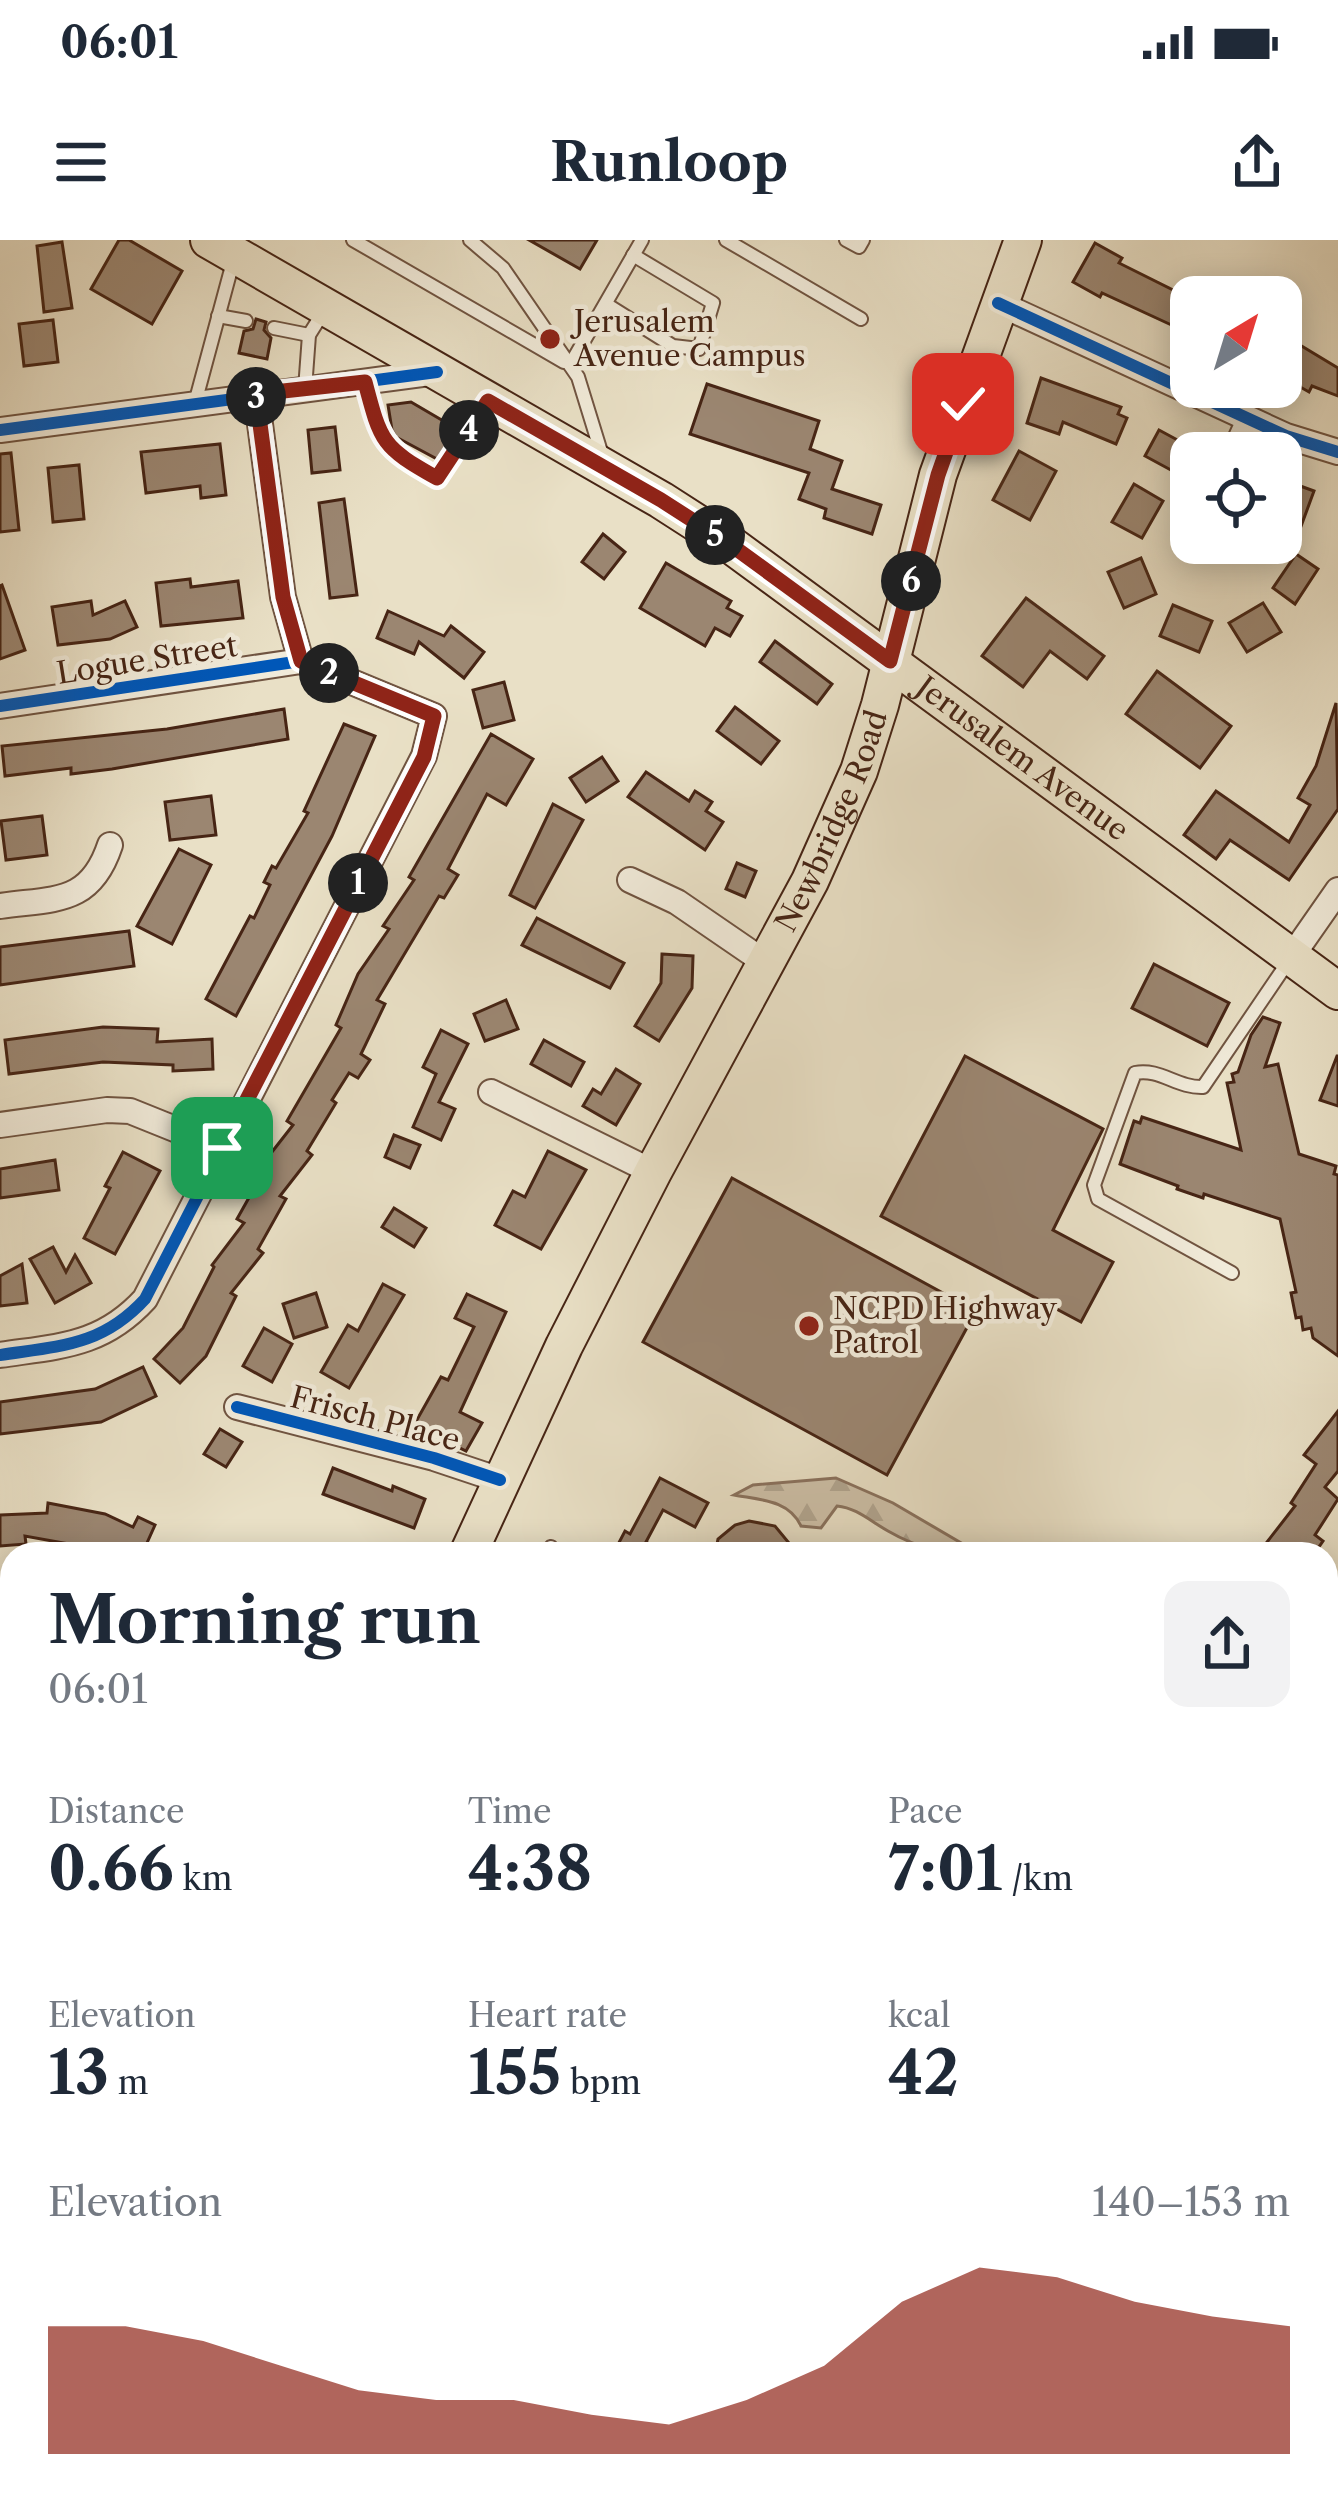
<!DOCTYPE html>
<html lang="en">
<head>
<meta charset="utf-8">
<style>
	:root { --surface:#fff; --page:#f2f2f3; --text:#1f2937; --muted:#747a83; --accent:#8f2418 }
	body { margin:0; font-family:"Libre Caslon Text",serif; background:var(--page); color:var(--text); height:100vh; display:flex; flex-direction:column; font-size:45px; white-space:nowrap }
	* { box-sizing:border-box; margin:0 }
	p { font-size:39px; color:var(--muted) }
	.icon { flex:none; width:66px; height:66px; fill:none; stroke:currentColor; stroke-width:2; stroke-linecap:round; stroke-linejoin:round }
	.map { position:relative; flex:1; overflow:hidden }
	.drawer { position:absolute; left:0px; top:1302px; width:1338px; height:975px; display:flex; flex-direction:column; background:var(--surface); border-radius:36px 36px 0 0; box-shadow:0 6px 30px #0003 }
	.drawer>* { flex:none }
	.needle { width:78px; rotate:38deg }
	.buttons { position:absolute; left:1170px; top:36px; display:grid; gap:24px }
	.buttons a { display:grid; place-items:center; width:132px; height:132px; border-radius:24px; background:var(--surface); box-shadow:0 6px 30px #0003; font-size:60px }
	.pin { position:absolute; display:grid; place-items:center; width:102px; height:102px; color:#fff; margin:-51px; border-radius:24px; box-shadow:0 6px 18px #0006 }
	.km { position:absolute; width:60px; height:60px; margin:-30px; border-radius:50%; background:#222; color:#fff; font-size:33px; line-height:60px; text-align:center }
	.round { display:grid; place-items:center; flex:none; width:126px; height:126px; border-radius:24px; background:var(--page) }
	.summary { display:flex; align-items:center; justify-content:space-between; height:204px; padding:0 48px }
	h1 { font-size:66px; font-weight:700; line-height:90px }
	.stats { display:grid; grid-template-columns:repeat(3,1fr); gap:18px; height:204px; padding:12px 48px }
	.stats div { display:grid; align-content:center }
	.stats b { font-size:60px; font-weight:700 }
	.stats small { font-size:33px; font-weight:400 }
	.stats p { font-size:33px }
	.chart { height:336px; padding:24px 48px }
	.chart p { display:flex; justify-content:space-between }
	.chart svg { width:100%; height:216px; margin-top:12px; fill:var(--accent); opacity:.7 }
	.status { display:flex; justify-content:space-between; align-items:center; height:84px; padding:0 60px; background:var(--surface); direction:ltr }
	.status svg { height:33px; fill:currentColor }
	header { display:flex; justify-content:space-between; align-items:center; height:156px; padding:0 48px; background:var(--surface); font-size:54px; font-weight:700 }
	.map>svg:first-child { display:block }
</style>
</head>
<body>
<div class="status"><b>06:01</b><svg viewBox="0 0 49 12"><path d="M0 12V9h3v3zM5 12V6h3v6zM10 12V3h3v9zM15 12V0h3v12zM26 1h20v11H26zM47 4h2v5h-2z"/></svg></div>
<header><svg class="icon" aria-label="menu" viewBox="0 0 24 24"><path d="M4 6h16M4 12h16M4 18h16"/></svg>Runloop<svg class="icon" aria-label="share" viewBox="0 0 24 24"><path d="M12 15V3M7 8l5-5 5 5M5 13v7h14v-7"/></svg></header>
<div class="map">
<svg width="1338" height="2276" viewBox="0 0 1338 2276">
	<defs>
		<pattern id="forest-firs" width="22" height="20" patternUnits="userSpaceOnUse" patternTransform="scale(3)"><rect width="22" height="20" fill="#cdc0a8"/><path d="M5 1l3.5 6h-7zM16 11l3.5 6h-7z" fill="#b1a590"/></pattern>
	</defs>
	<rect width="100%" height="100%" fill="#e9e0c6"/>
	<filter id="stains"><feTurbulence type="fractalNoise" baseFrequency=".00167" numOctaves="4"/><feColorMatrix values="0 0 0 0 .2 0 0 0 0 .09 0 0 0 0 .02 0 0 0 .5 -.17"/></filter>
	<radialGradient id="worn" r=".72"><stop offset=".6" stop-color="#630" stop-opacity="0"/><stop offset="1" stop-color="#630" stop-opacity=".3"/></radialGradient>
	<path fill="url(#forest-firs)" stroke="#8a725e" stroke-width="3" d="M836 1238 893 1263 980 1314C945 1314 919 1309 888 1291 870 1281 857 1268 837 1266L821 1288 801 1286C789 1260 761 1260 734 1255L753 1245Z"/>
	<g fill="#9b8671" stroke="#472515" stroke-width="3">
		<path d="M119 0H129L182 31 152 84 91 49Z"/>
		<path d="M529 0H597L580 29Z"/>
		<path d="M62 2 72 68 44 72 37 6Z"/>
		<path d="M1095 3 1122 18 1119 23 1191 59V94L1102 53 1100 57 1073 42Z"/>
		<path d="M256 79 266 82 264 90 271 98 267 119 239 113 244 91 253 89Z"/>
		<path d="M53 80 58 122 24 126 19 84Z"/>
		<path d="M1290 99 1338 128V156L1312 146 1309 152 1281 136V115Z"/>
		<path d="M1041 138 1121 167 1118 174 1127 178 1116 204 1063 182 1059 194 1027 183Z"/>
		<path d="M707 144 819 181 810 209 842 221 832 249 881 265 872 294 824 278 826 269 799 259 809 233 690 194Z"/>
		<path d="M411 162 457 189 437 219 396 197 392 190 388 165Z"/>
		<path d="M335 187 340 230 312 233 308 190Z"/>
		<path d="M1159 190 1196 210 1182 236 1145 216Z"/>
		<path d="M220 204 226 255 201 258 200 246 146 253 141 212Z"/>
		<path d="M1019 211 1056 231 1030 280 993 260Z"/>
		<path d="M11 213 19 290 0 292V214Z"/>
		<path d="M79 225 84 279 53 282 48 228Z"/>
		<path d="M1281 239 1314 251 1300 289 1281 282Z"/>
		<path d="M1134 244 1163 261 1142 298 1112 282Z"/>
		<path d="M344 259 357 355 330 358 319 263Z"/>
		<path d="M603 294 625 312 604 339 582 322Z"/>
		<path d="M1296 314 1318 329 1295 364 1273 348Z"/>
		<path d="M1141 318 1156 354 1124 368 1108 332Z"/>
		<path d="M666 323 731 361 727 368 742 376 730 396 715 388 705 406 640 368Z"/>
		<path d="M190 339 191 347 238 341 243 378 161 386 156 343Z"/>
		<path d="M2 345 25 410 0 419V346Z"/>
		<path d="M1026 358 1104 416 1087 439 1050 411 1023 447 982 416Z"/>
		<path d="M91 361 93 375 125 361 137 387 110 399 58 405 52 367Z"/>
		<path d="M1263 363 1281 392 1247 412 1229 383Z"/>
		<path d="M1173 365 1212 381 1199 412 1160 396Z"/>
		<path d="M388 371 444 396 451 386 484 412 464 438 419 402 414 414 377 398Z"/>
		<path d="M775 401 832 444 817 464 760 422Z"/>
		<path d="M1157 431 1231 486 1200 528 1126 474Z"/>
		<path d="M504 442 514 480 483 488 473 450Z"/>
		<path d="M1336 463 1338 569 1289 640 1230 600 1216 619 1184 595 1216 551 1289 602 1310 565 1298 558 1316 526Z"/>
		<path d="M735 467 779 501 761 524 717 491Z"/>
		<path d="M284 469 288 499 112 529 71 534V528L5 536 2 506 167 489Z"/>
		<path d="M344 484 375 496 332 596 236 776 206 759 250 676 254 678 270 645 264 642 272 626 276 628 308 573 304 571Z"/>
		<path d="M491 494 533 519 506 565 487 554 448 629 458 635 444 658 439 656 377 760 385 764 361 814 370 820 358 838 349 833 332 860 336 863 307 911 312 915 280 956 286 959 258 1009 263 1013 231 1053 236 1056 206 1116 180 1143 154 1119 183 1088 214 1027 212 1025 244 983 237 979 265 929 261 926 293 885 287 881 341 788 336 785 358 734 389 689 383 686 414 640 409 637Z"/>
		<path d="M602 517 618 541 586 562 570 538Z"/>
		<path d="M646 532 689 561 695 551 712 562 706 571 723 582 705 610 628 557Z"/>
		<path d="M211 556 216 595 170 600 165 562Z"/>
		<path d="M553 564 583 580 535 668 510 655Z"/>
		<path d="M42 576 47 615 6 620 1 581Z"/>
		<path d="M179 609 211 625 172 704 137 686Z"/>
		<path d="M737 623 756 631 745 657 726 649Z"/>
		<path d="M537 678 624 723 610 748 522 705Z"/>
		<path d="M129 691 134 726 0 745V707Z"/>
		<path d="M662 714 693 716 692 748 659 801 635 786 661 743Z"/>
		<path d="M1154 724 1229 763 1207 806 1132 768Z"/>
		<path d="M506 760 518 789 485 801 474 774Z"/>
		<path d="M1263 777 1280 783 1265 827 1278 824 1299 914 1336 926 1334 934 1338 935V1116L1313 1098 1311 1088 1303 1090 1301 1077 1296 1078 1291 1053 1296 1052 1280 979 1204 954 1203 958 1177 949 1178 946 1120 924 1134 881 1140 883 1142 877 1241 910 1227 843 1234 842 1232 834 1238 832 1251 795Z"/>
		<path d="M103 787 158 789 157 802 212 799 213 829 173 831V825L103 822 9 834 5 800Z"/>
		<path d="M441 790 468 804 439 862 455 869 441 900 413 887 436 834 423 827Z"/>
		<path d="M544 800 584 822 571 846 531 824Z"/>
		<path d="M965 816 1103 889 1053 990 1113 1022 1081 1082 881 976Z"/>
		<path d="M1337 816H1338V866L1320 860Z"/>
		<path d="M616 829 640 844 616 885 583 866 593 849 601 854Z"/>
		<path d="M394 895 420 905 410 928 385 917Z"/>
		<path d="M548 911 586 930 541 1009 495 985 513 951 525 957Z"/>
		<path d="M123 912 160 931 115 1014 84 998 110 948 105 946Z"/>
		<path d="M55 920 59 950 0 958V929Z"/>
		<path d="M732 938 976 1071 887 1235 643 1102Z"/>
		<path d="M394 968 426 988 414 1007 382 987Z"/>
		<path d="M53 1007 66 1032 75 1015 91 1043 55 1063 30 1019Z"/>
		<path d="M22 1024 27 1063 0 1066V1036Z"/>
		<path d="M383 1044 404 1055 349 1148 321 1132 348 1085 358 1091Z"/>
		<path d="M316 1053 327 1087 294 1098 283 1064Z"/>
		<path d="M467 1054 506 1072 460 1172 482 1183 466 1211 414 1185 441 1137 448 1140 474 1087 455 1078Z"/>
		<path d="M264 1088 292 1104 272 1142 243 1126Z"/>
		<path d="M143 1127 156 1156 101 1182 0 1194V1162L95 1149Z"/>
		<path d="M1338 1171V1231L1325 1247 1338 1259 1315 1295 1323 1301 1314 1314H1282L1267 1302 1295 1266 1291 1263 1316 1224 1304 1215Z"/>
		<path d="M220 1189 242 1202 226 1227 204 1214Z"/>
		<path d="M333 1228 392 1251 393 1246 425 1259 414 1288 323 1254Z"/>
		<path d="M660 1238 708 1263 695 1287 663 1270 646 1302 668 1314H613L625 1291 630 1294Z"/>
		<path d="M48 1263 105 1274 133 1287 138 1277 155 1285 142 1314H98L80 1306 25 1296 26 1304 0 1306V1275L47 1273Z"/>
		<path d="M749 1281 775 1286 798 1314H715L718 1299 735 1285Z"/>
		<path d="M0 2254 12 2260V2265H24L47 2276H0Z"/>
	</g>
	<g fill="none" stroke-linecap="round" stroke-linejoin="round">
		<g stroke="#705441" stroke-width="16">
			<g id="service">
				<path d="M353 0 564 122"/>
				<path d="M470 0 503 28 578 137 602 215"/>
				<path d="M726 0 861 79"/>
				<path d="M846 0 859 7 863 0"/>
				<path d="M606 64 673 106 699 109 713 63 633 15"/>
				<path d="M218 76 246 81"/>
				<path d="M274 88 309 95"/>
				<path d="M570 125 642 0"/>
				<path d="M365 143C381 203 382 207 437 238L485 165"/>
				<path d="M305 149 309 95 324 71"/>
				<path d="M195 163 233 22"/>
				<path d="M1232 1033 1098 959 1094 945 1135 833C1160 828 1177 848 1203 847L1288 722"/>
				<path d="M546 1314 551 1307"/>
				<path d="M0 2217 12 2223"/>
				<path d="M208 2276 212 2265"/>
			</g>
		</g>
		<g stroke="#705441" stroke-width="28">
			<g id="minor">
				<path d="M998 63 1286 196 1338 212"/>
				<path d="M256 154 283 357 301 421"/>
				<path d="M0 190 437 132"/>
				<path d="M1234 213 1249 180"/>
				<path d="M0 466 301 421 434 476 424 516 145 1059C102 1106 60 1106 0 1115"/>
				<path d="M630 640 677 662 766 723"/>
				<path d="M0 666C55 658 90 665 110 605"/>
				<path d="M1292 716 1338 650"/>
				<path d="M491 852 653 932"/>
				<path d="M0 885 107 870 130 871 222 908"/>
				<path d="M237 1167 434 1218 500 1240"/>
				<path d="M0 1353H12"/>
				<path d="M1326 1435 1338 1399"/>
				<path d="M0 1618 12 1620"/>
				<path d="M1326 2199 1338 2184"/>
				<path d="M1251 2265 1266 2276"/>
				<path d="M354 2276 358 2265"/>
				<path d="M599 2276 604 2265"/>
				<path d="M1049 2276 1053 2265"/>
			</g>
		</g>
		<g stroke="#472515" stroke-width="40">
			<g id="primary">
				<path id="s1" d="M209 0 661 260 731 305 1338 751"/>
				<path id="s2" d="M468 1314 564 1106 653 932 810 641 859 531 880 465 938 235 1023 0"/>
				<path d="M97 2276 101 2265"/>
			</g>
		</g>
		<use href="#service" stroke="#f1ebda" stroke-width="12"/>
		<use href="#minor" stroke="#f1ebda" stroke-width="24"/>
		<use href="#primary" stroke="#e9e0c6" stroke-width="36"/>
		<g stroke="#f1ebda" stroke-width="20">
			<g id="cycleway">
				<path d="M998 63 1286 196 1338 212"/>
				<path d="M0 190 437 132"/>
				<path d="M0 466 301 421 434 476 424 516 145 1059C102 1106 60 1106 0 1115"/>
				<path d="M237 1167 434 1218 500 1240"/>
			</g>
		</g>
		<use href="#cycleway" stroke="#0057b8" stroke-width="12"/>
	</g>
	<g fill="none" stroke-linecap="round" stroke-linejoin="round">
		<g stroke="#fff" stroke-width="24">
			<path id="route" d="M222 908 424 517 434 476 301 421 283 357 256 154 365 142C381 203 382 207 437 238L488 161 661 260 731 305 890 421 938 235 963 164"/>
		</g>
		<use href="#route" stroke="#8f2418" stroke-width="15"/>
	</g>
	<g fill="#8f2418" stroke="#f1ebda" stroke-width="4.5">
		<circle cx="550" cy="99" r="12"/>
		<circle cx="809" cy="1086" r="12"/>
	</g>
	<g text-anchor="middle" stroke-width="9" stroke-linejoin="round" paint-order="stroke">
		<g font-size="30" fill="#472515" stroke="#f1ebda" text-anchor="start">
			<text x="574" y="92">Jerusalem<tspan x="574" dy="34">Avenue Campus</tspan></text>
			<text x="833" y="1079">NCPD Highway<tspan x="833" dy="34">Patrol</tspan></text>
		</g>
		<g font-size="30" fill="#472515" stroke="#f1ebda">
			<text transform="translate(147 420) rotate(-9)" y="10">Logue Street</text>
			<text dy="10" stroke="none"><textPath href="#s1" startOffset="966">Jerusalem Avenue</textPath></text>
			<text dy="10" stroke="none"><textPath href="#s2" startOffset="819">Newbridge Road</textPath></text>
			<text transform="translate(375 1179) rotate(15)" y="10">Frisch Place</text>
		</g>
	</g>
	<rect width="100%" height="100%" filter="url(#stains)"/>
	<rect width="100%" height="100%" fill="url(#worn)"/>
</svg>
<div class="buttons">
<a><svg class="needle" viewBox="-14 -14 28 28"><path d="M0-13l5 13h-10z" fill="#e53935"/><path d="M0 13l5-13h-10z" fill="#747a83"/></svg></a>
<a><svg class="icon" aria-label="locate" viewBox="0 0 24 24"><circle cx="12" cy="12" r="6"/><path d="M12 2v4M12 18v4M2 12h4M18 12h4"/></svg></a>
</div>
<div class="pin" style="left:222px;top:908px;background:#1e9e55"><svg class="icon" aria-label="arrive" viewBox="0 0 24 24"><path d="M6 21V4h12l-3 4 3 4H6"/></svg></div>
<div class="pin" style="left:963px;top:164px;background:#d93025"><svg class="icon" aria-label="check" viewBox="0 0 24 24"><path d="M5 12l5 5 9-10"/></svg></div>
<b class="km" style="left:358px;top:643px">1</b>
<b class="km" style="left:329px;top:433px">2</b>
<b class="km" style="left:256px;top:157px">3</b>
<b class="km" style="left:469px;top:190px">4</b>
<b class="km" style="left:715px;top:295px">5</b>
<b class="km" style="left:911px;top:341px">6</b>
<section class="drawer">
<div class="summary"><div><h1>Morning run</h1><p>06:01</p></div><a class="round"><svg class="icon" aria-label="share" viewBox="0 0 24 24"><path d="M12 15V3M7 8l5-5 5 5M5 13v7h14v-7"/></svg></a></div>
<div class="stats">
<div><p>Distance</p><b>0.66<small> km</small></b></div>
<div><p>Time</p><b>4:38</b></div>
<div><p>Pace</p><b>7:01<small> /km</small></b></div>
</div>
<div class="stats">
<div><p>Elevation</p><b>13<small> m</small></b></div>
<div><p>Heart rate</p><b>155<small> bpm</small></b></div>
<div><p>kcal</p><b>42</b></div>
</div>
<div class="chart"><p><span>Elevation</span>140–153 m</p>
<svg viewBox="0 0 160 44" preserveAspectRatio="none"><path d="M0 44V18L10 18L20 21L30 26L40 31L50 33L60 33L70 36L80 38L90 33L100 26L110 13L120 6L130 8L140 13L150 16L160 18V44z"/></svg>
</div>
</section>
</div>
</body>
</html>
